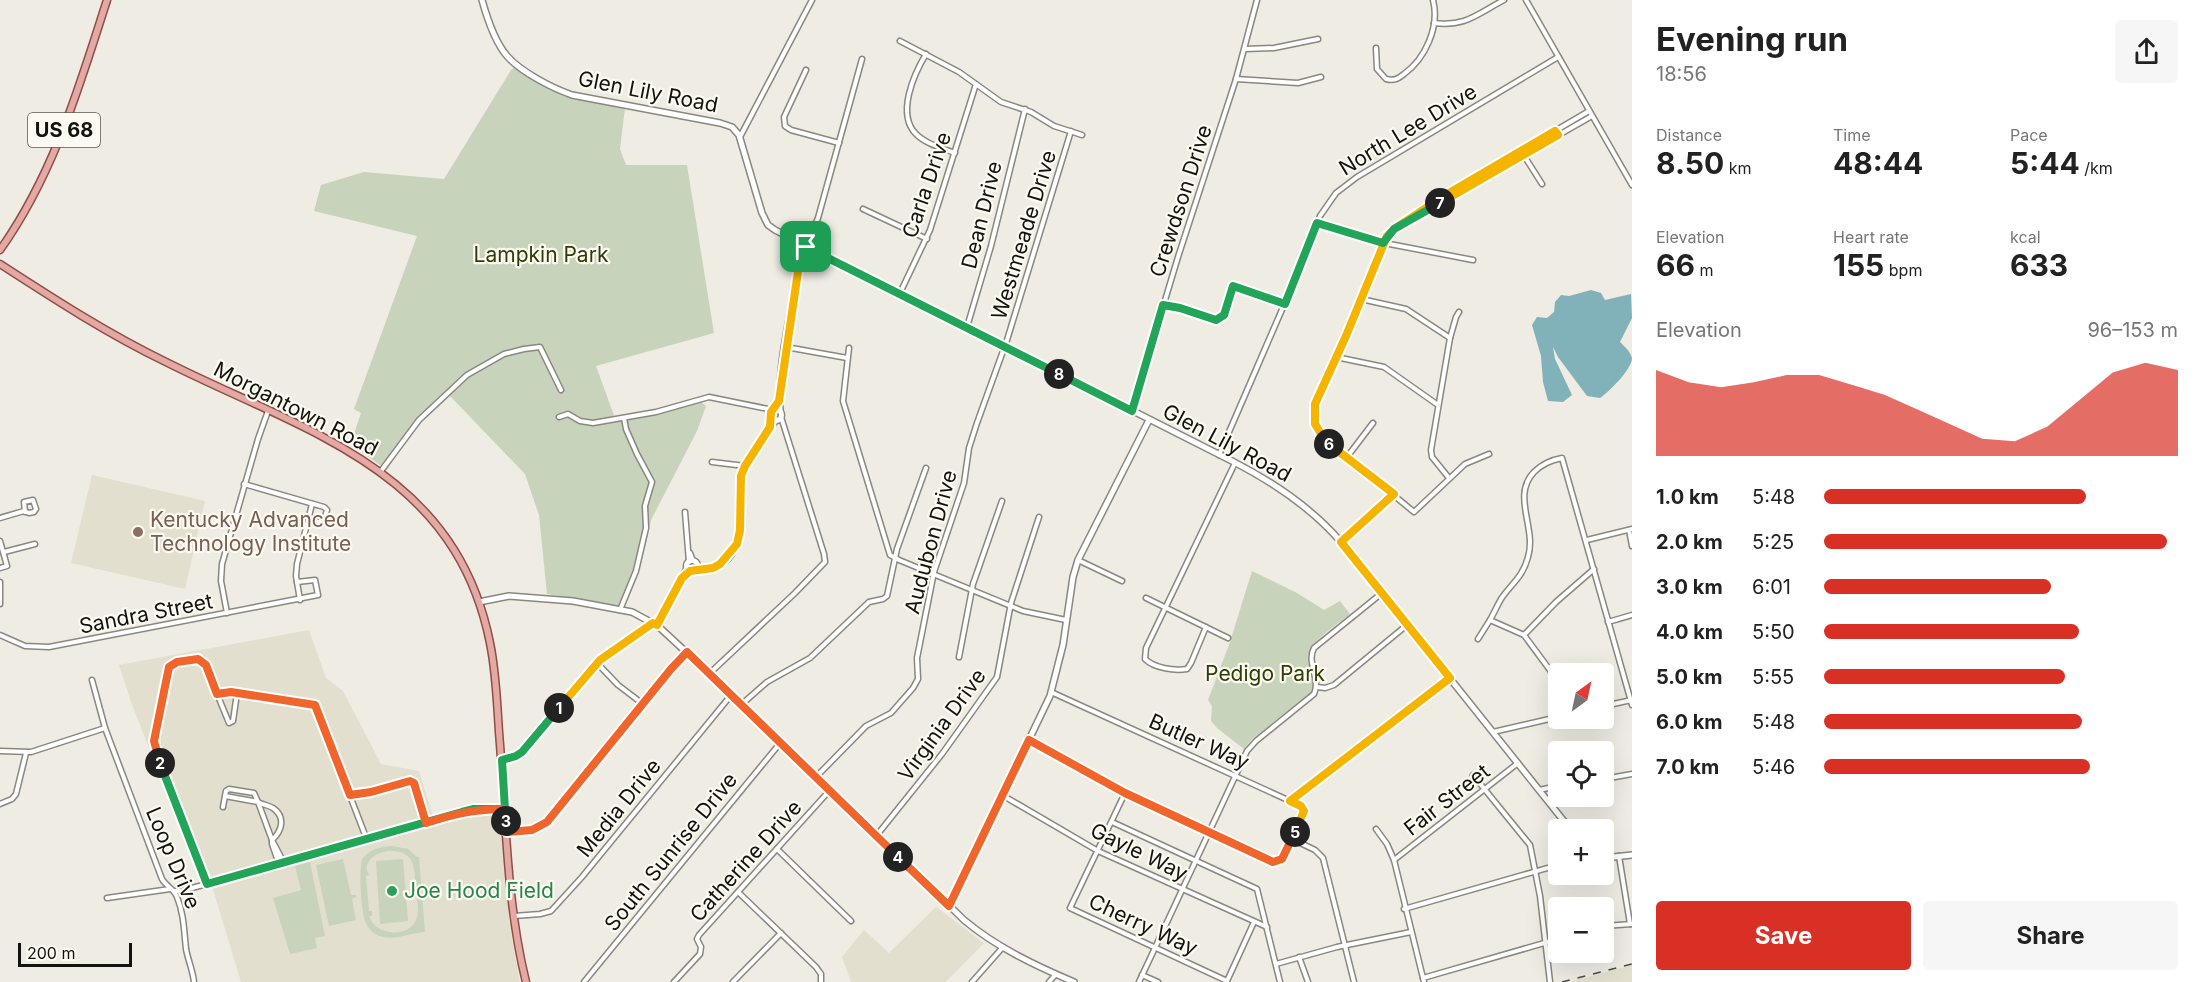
<!DOCTYPE html>
<html lang="en">
<head>
<meta charset="utf-8">
<style>
	:root { --surface:#fff; --page:#f6f6f6; --text:#222; --muted:#767676; --accent:#d93025 }
	body { margin:0; font-family:Inter,sans-serif; background:var(--page); color:var(--text); height:100vh; display:flex; flex-direction:column; font-size:22px; white-space:nowrap }
	* { box-sizing:border-box; margin:0 }
	p { font-size:20px; color:var(--muted) }
	.icon { flex:none; width:33px; height:33px; fill:none; stroke:currentColor; stroke-width:2; stroke-linecap:round; stroke-linejoin:round }
	.map { position:relative; flex:1; overflow:hidden }
	.details { display:flex; flex-direction:column; background:var(--surface); width:570px }
	.details>* { flex:none }
	.needle { width:39px; rotate:33deg }
	.buttons { position:absolute; left:1548px; top:663px; display:grid; gap:12px }
	.buttons a { display:grid; place-items:center; width:66px; height:66px; border-radius:6px; background:var(--surface); box-shadow:0 6px 24px #0002; font-size:30px }
	.scale { position:absolute; left:18px; bottom:15px; width:114px; box-sizing:border-box; padding-left:6px; border:3px solid #12120f; border-top:0; font-size:16px; line-height:21px; white-space:nowrap; color:#12120f; -webkit-text-stroke:4px #fcfaf1; paint-order:stroke }
	.pin { position:absolute; display:grid; place-items:center; width:51px; height:51px; color:#fff; margin:-26px; border-radius:12px; box-shadow:0 3px 9px #0006 }
	.km { position:absolute; width:30px; height:30px; margin:-15px; border-radius:50%; background:#222; color:#fff; font-size:16px; line-height:30px; text-align:center }
	.round { display:grid; place-items:center; flex:none; width:63px; height:63px; border-radius:6px; background:var(--page) }
	.head { display:flex; align-items:center; justify-content:space-between; height:102px; padding:0 24px }
	h1 { font-size:33px; font-weight:700; line-height:45px }
	.figures { display:grid; grid-template-columns:repeat(3,1fr); gap:9px; height:102px; padding:6px 24px }
	.figures div { display:grid; align-content:center }
	.figures b { font-size:30px; font-weight:700 }
	.figures small { font-size:16px; font-weight:400 }
	.figures p { font-size:16px }
	.chart { height:168px; padding:12px 24px }
	.chart p { display:flex; justify-content:space-between }
	.chart svg { width:100%; height:108px; margin-top:6px; fill:var(--accent); opacity:.7 }
	.primary-button { display:flex; gap:12px; margin-top:auto; padding:12px 24px }
	.primary-button a { flex:1; height:69px; border-radius:6px; background:var(--accent); color:#fff; font-size:24px; font-weight:700; line-height:69px; text-align:center }
	.primary-button a+a { background:var(--page); color:var(--text) }
	ul { padding:0 24px; list-style:none; font-size:20px }
	li { display:grid; grid-template-columns:96px 72px 1fr; align-items:center; height:45px }
	li i { height:15px; border-radius:8px; background:var(--accent) }
	main { display:flex; flex:1; min-height:0 }
	.map>svg:first-child { display:block }
</style>
</head>
<body>
<main>
<div class="map">
<svg width="1632" height="982" viewBox="0 0 1632 982">
	<rect width="100%" height="100%" fill="#eeece3"/>
	<g fill="#e3dfcf">
		<path d="M92 475 205 501 185 589 71 563Z"/>
		<path d="M309 630 326 678 343 691 381 764 419 771 434 820 203 885 131 702 119 665Z"/>
		<path d="M496 813 501 820 510 928 520 982H241L212 886 361 846 470 814Z"/>
		<path d="M936 907 984 943 946 982H851L842 957 864 930 889 953Z"/>
		<path d="M1632 965V982H1570Z"/>
	</g>
	<g fill="#c8d3bb" fill-rule="evenodd">
		<path d="M515 67 563 96 625 108 620 149 626 165H687L714 333 596 366 616 421 647 416 701 402 706 406 697 431 651 520 643 556 624 607 547 594 539 515 525 474 450 396 409 434 387 470 353 446 351 443 361 413 354 409 417 236 314 211 321 185 364 172 444 179 511 70Z"/>
		<path d="M1252 571 1297 593 1324 610 1340 601 1350 614C1338 624 1307 643 1308 659 1308 668 1314 677 1315 687L1311 696 1252 739 1244 749 1217 728 1211 721 1212 706 1208 700 1230 642Z"/>
		<path d="M392 846 408 849 417 857H419L425 932C409 933 391 943 375 934 371 931 368 928 366 923 361 914 358 867 363 858 369 850 381 846 392 846ZM388 851C415 850 414 866 416 888H412V892L416 891C417 900 420 912 416 920 407 939 375 935 369 916H372V911H369L366 876 369 875 366 868C369 857 377 853 388 851Z"/>
		<path d="M343 859 351 895H356V897L352 899 356 920 329 926 316 865Z"/>
		<path d="M403 859 408 921 380 924 376 861Z"/>
		<path d="M310 862 325 936 315 938 317 948 290 954 273 898 301 890 295 866Z"/>
	</g>
	<path fill="#82b2b9" d="M1591 290 1601 293 1605 300 1631 294 1632 318 1620 342C1625 347 1630 351 1632 358 1632 369 1609 392 1600 398L1587 396 1558 357 1553 347 1555 359 1572 395 1563 402 1548 401 1543 382 1541 356 1532 325 1537 317 1547 318 1554 312 1555 302 1561 295 1569 296Z"/>
	<g fill="none" stroke-linecap="round" stroke-linejoin="round">
		<g stroke="#89877f" stroke-width="7">
			<g id="minor">
				<path d="M1526 0 1632 185"/>
				<path d="M1434 23C1466 27 1477 14 1504 0"/>
				<path d="M900 41 959 72 1001 102 1031 112 1054 126 1082 135"/>
				<path d="M1376 48 1377 69 1386 79C1394 81 1398 79 1404 74 1425 59 1440 27 1433 0"/>
				<path d="M1245 49 1274 48 1318 39"/>
				<path d="M926 54C914 74 896 114 916 134 926 144 942 148 955 153"/>
				<path d="M806 70 784 117 785 126 791 130 839 143"/>
				<path d="M1236 79 1298 83 1321 77"/>
				<path d="M740 137 812 0"/>
				<path d="M1523 154 1542 184"/>
				<path d="M1436 205 1592 116"/>
				<path d="M863 209 927 239"/>
				<path d="M1316 223 1379 242 1473 260"/>
				<path d="M806 246 818 218 862 59"/>
				<path d="M1233 286 1285 304"/>
				<path d="M900 293 930 230 976 84"/>
				<path d="M1361 299 1406 309 1450 338"/>
				<path d="M1163 305 1180 308 1216 320 1224 315 1234 285"/>
				<path d="M967 327 991 246 1025 109"/>
				<path d="M786 347 847 358"/>
				<path d="M849 348 843 401 890 555 899 560 1023 611 1066 620"/>
				<path d="M1336 357 1384 367 1438 405"/>
				<path d="M1132 410 1178 257 1236 79 1257 0"/>
				<path d="M559 417 568 414 580 421 593 423 656 412 709 397 773 410"/>
				<path d="M1489 454 1465 464 1414 512 1323 437 1314 421 1315 404 1346 336 1384 240 1390 232 1444 196 1589 111"/>
				<path d="M1219 455 1287 298 1320 216 1336 193 1357 177 1558 57"/>
				<path d="M1347 457 1373 423"/>
				<path d="M712 462 745 466"/>
				<path d="M381 471 419 420 467 375 504 354 524 349 540 347 561 390"/>
				<path d="M1449 478 1432 457 1431 450 1450 338 1456 317 1459 312"/>
				<path d="M244 484 324 507 327 510 323 523 308 520"/>
				<path d="M685 512 689 562"/>
				<path d="M0 518 24 511 29 513 34 512 36 509 33 500 24 502 25 512"/>
				<path d="M1629 530 1632 546"/>
				<path d="M1587 540 1632 529"/>
				<path d="M0 541 7 566 0 568"/>
				<path d="M1341 542 1393 493"/>
				<path d="M4 552 35 544"/>
				<path d="M690 553 693 561"/>
				<path d="M1078 560 1122 581"/>
				<path d="M0 582V604"/>
				<path d="M1146 598 1228 638"/>
				<path d="M300 600 296 576 297 564 312 504"/>
				<path d="M620 610 636 571 646 528 645 506 652 482 637 454 626 429 624 418"/>
				<path d="M227 613 221 581 222 564 258 439 268 411"/>
				<path d="M1608 622 1632 615"/>
				<path d="M1206 627 1191 663 1187 669C1174 671 1154 668 1145 659L1146 648 1235 463"/>
				<path d="M0 635 25 646 49 647 318 595 315 580 297 582"/>
				<path d="M1524 635 1490 620C1494 613 1497 606 1501 599 1512 583 1523 577 1528 557 1537 528 1511 496 1534 472 1542 464 1551 460 1562 458L1632 705"/>
				<path d="M1478 639 1490 620"/>
				<path d="M959 657 973 584 1002 501"/>
				<path d="M597 663 618 685 643 704"/>
				<path d="M710 673 795 593 825 562 824 554 781 417"/>
				<path d="M92 680 105 728 162 879C166 886 174 889 177 897 184 914 184 931 186 949 188 960 193 971 194 982"/>
				<path d="M1558 681 1524 635 1556 602 1594 569"/>
				<path d="M1317 687 1325 688 1334 685 1407 625"/>
				<path d="M217 694 231 692 315 705 367 840"/>
				<path d="M742 704 767 682 810 658 869 602 883 599 887 596 897 549 926 468"/>
				<path d="M1604 706 1632 700"/>
				<path d="M1493 732 1558 717"/>
				<path d="M1029 740 1137 799 1273 862 1282 859 1303 814 1301 806 1051 692"/>
				<path d="M0 751 31 752 105 728"/>
				<path d="M502 760 518 755 524 750 600 660 653 623"/>
				<path d="M1473 775 1530 845 1540 896 1550 982"/>
				<path d="M817 776 866 726 891 713 913 688 918 679 917 658 934 572 964 483 969 448 977 423 1007 340 1071 131"/>
				<path d="M1604 779 1632 774"/>
				<path d="M1539 790 1558 786"/>
				<path d="M1125 793 1070 908 1227 981"/>
				<path d="M350 795 370 792 410 781 414 783 425 823"/>
				<path d="M1002 795 1098 851 1267 927"/>
				<path d="M1290 801 1450 678"/>
				<path d="M0 804 12 799 16 794 26 753"/>
				<path d="M223 807 225 796 258 802 272 840C282 831 286 817 273 808 268 805 263 805 258 802L254 793 229 789 226 791 225 796"/>
				<path d="M1112 822 1257 889 1280 982"/>
				<path d="M1376 829 1387 844 1394 860 1424 982"/>
				<path d="M507 832 532 830 547 822 671 669 687 652"/>
				<path d="M877 835 942 754 997 677 1011 603 1039 517"/>
				<path d="M1292 839 1315 850 1323 858 1354 982"/>
				<path d="M777 849 851 921"/>
				<path d="M1619 856 1630 924"/>
				<path d="M1394 860 1518 763"/>
				<path d="M279 864 272 844V840L284 863"/>
				<path d="M207 884 161 765 154 741 170 665 194 659 204 662 229 723 233 721 237 693"/>
				<path d="M174 891H181L203 885 467 810 504 809"/>
				<path d="M738 892 816 967 821 974V982"/>
				<path d="M107 898 170 889"/>
				<path d="M1404 909 1558 865"/>
				<path d="M514 916 540 914 551 911 582 877 732 694"/>
				<path d="M1604 926 1632 924"/>
				<path d="M1299 957 1308 982"/>
				<path d="M1276 964 1337 947 1411 932"/>
				<path d="M1142 975 1158 982"/>
				<path d="M1423 978 1558 939"/>
				<path d="M1227 981 1254 922"/>
				<path d="M584 982 781 742"/>
				<path d="M674 982 700 954 701 947 697 939 699 935 830 790"/>
				<path d="M733 982 781 933"/>
				<path d="M972 982 1003 947"/>
				<path d="M1049 982 1056 974"/>
				<path d="M1139 982 1247 751 1256 741 1314 694C1321 678 1306 663 1314 648L1382 593"/>
			</g>
		</g>
		<g stroke="#89877f" stroke-width="8">
			<g id="tertiary">
				<path d="M482 0C487 18 495 42 507 56 521 72 552 88 572 95L720 123 732 127 739 135 762 213 768 225 775 230 1232 461C1273 482 1311 507 1341 542L1571 830"/>
				<circle cx="776" cy="415" r="5.5"/>
				<path d="M780 411C777 361 793 308 800 258L806 247"/>
				<circle cx="692" cy="566" r="5.5"/>
				<path d="M697 569C756 568 733 511 742 475 746 458 765 434 776 420"/>
				<path d="M479 602 509 596 573 601 632 612 658 626 742 704 964 920C996 947 1036 966 1074 982"/>
				<path d="M657 625 687 568"/>
				<path d="M1604 858 1632 855"/>
				<path d="M949 906 1050 696 1063 645 1073 577 1078 560 1149 420"/>
			</g>
		</g>
		<g stroke="#8f4e47" stroke-width="9">
			<g id="primary">
				<path d="M0 250C54 174 79 87 107 0"/>
				<path d="M0 264C54 299 108 334 166 362 305 432 455 468 490 643 496 672 497 702 499 732 506 815 506 901 526 982"/>
			</g>
		</g>
		<use href="#minor" stroke="#fff" stroke-width="4"/>
		<use href="#tertiary" stroke="#fff" stroke-width="5"/>
		<use href="#primary" stroke="#e4a9a3" stroke-width="6"/>
		<path stroke="#4c4b47" stroke-width="1.5" stroke-dasharray="8 8" stroke-linecap="butt" d="M1562 982 1632 964"/>
	</g>
	<g fill="none" stroke-linecap="round" stroke-linejoin="round">
		<g stroke="#fff" stroke-width="12">
			<path id="split-1" d="M559 708 600 660 653 623 657 625 682 578 690 571 713 568 720 564 737 544 740 530 741 476 745 466 770 427 771 412 779 401 800 258 806 247"/>
		</g>
		<g stroke="#fff" stroke-width="12">
			<path id="split-2" d="M160 763 207 884 462 812 474 809H505L502 760 516 756 522 752 559 708"/>
		</g>
		<g stroke="#fff" stroke-width="12">
			<path id="split-3" d="M160 763 154 741 169 667 177 662 198 659 206 665 217 694 231 692 315 705 350 795 371 792 410 781 414 783 426 823C454 814 475 809 505 809L506 821"/>
		</g>
		<g stroke="#fff" stroke-width="12">
			<path id="split-4" d="M506 821 507 832 532 830 547 822 671 669 687 652 898 857"/>
		</g>
		<g stroke="#fff" stroke-width="12">
			<path id="split-5" d="M898 857 949 906 1029 740 1125 793 1273 862 1282 859 1295 832"/>
		</g>
		<g stroke="#fff" stroke-width="12">
			<path id="split-6" d="M1295 832 1304 811 1301 806 1290 801 1450 678 1341 542 1394 494 1329 444"/>
		</g>
		<g stroke="#fff" stroke-width="12">
			<path id="split-7" d="M1329 444 1323 437 1315 424V404L1346 336 1387 236 1394 229 1444 196 1555 131 1558 135 1440 203"/>
		</g>
		<g stroke="#fff" stroke-width="12">
			<path id="split-8" d="M1059 374 1132 411 1163 305 1180 308 1216 320 1224 315 1233 286 1285 304 1317 223 1383 243 1394 229 1440 203"/>
		</g>
		<g stroke="#fff" stroke-width="12">
			<path id="split-9" d="M806 247 1059 374"/>
		</g>
		<use href="#split-1" stroke="#f5b400" stroke-width="8"/>
		<use href="#split-2" stroke="#22a559" stroke-width="8"/>
		<use href="#split-3" stroke="#f0652b" stroke-width="8"/>
		<use href="#split-4" stroke="#f0652b" stroke-width="8"/>
		<use href="#split-5" stroke="#f0652b" stroke-width="8"/>
		<use href="#split-6" stroke="#f5b400" stroke-width="8"/>
		<use href="#split-7" stroke="#f5b400" stroke-width="8"/>
		<use href="#split-8" stroke="#22a559" stroke-width="8"/>
		<use href="#split-9" stroke="#22a559" stroke-width="8"/>
	</g>
	<circle fill="#8d6e63" stroke="#fcfaf1" stroke-width="2" cx="138" cy="532" r="6"/>
	<circle fill="#2e9e5b" stroke="#fcfaf1" stroke-width="2" cx="392" cy="891" r="6"/>
	<g text-anchor="middle" stroke-width="4.5" stroke-linejoin="round" paint-order="stroke">
		<rect fill="#fcfaf1" stroke="#585853" stroke-width="1.5" x="28" y="113" width="72" height="34" rx="4.5"/>
		<g font-size="20" font-weight="bold" fill="#12120f">
			<text x="64" y="137">US 68</text>
		</g>
		<g font-size="21" fill="#12120f" stroke="#fcfaf1">
			<text transform="translate(648 92) rotate(11)" y="7">Glen Lily Road</text>
			<text transform="translate(1408 130) rotate(-31)" y="7">North Lee Drive</text>
			<text transform="translate(927 185) rotate(-71)" y="7">Carla Drive</text>
			<text transform="translate(1181 201) rotate(-72)" y="7">Crewdson Drive</text>
			<text transform="translate(982 215) rotate(-76)" y="7">Dean Drive</text>
			<text transform="translate(1024 235) rotate(-73)" y="7">Westmeade Drive</text>
			<text transform="translate(296 409) rotate(27)" y="7">Morgantown Road</text>
			<text transform="translate(1227 443) rotate(28)" y="7">Glen Lily Road</text>
			<text transform="translate(931 542) rotate(-75)" y="7">Audubon Drive</text>
			<text transform="translate(146 614) rotate(-11)" y="7">Sandra Street</text>
			<text transform="translate(942 725) rotate(-54)" y="7">Virginia Drive</text>
			<text transform="translate(1199 742) rotate(24)" y="7">Butler Way</text>
			<text transform="translate(1447 800) rotate(-38)" y="7">Fair Street</text>
			<text transform="translate(619 808) rotate(-51)" y="7">Media Drive</text>
			<text transform="translate(671 852) rotate(-51)" y="7">South Sunrise Drive</text>
			<text transform="translate(1139 852) rotate(26)" y="7">Gayle Way</text>
			<text transform="translate(173 858) rotate(67)" y="7">Loop Drive</text>
			<text transform="translate(746 861) rotate(-48)" y="7">Catherine Drive</text>
			<text transform="translate(1143 925) rotate(25)" y="7">Cherry Way</text>
		</g>
		<g font-size="21" fill="#2d3f06" stroke="#fcfaf1">
			<text x="541" y="262">Lampkin Park</text>
			<text x="1265" y="681">Pedigo Park</text>
		</g>
		<g font-size="21" fill="#785e54" stroke="#fcfaf1" text-anchor="start">
			<text x="150" y="527">Kentucky Advanced<tspan x="150" dy="24">Technology Institute</tspan></text>
		</g>
		<g font-size="21" fill="#27864d" stroke="#fcfaf1" text-anchor="start">
			<text x="404" y="898">Joe Hood Field</text>
		</g>
	</g>
</svg>
<div class="buttons">
<a><svg class="needle" viewBox="-14 -14 28 28"><path d="M0-13l5 13h-10z" fill="#e53935"/><path d="M0 13l5-13h-10z" fill="#767676"/></svg></a>
<a><svg class="icon" aria-label="locate" viewBox="0 0 24 24"><circle cx="12" cy="12" r="6"/><path d="M12 2v4M12 18v4M2 12h4M18 12h4"/></svg></a>
<a>+</a>
<a>−</a>
</div>
<div class="scale">200 m</div>
<div class="pin" style="left:806px;top:247px;background:#1e9e55"><svg class="icon" aria-label="arrive" viewBox="0 0 24 24"><path d="M6 21V4h12l-3 4 3 4H6"/></svg></div>
<b class="km" style="left:559px;top:708px">1</b>
<b class="km" style="left:160px;top:763px">2</b>
<b class="km" style="left:506px;top:821px">3</b>
<b class="km" style="left:898px;top:857px">4</b>
<b class="km" style="left:1295px;top:832px">5</b>
<b class="km" style="left:1329px;top:444px">6</b>
<b class="km" style="left:1440px;top:203px">7</b>
<b class="km" style="left:1059px;top:374px">8</b>
</div>
<section class="details">
<div class="head"><div><h1>Evening run</h1><p>18:56</p></div><a class="round"><svg class="icon" aria-label="share" viewBox="0 0 24 24"><path d="M12 15V3M7 8l5-5 5 5M5 13v7h14v-7"/></svg></a></div>
<div class="figures">
<div><p>Distance</p><b>8.50<small> km</small></b></div>
<div><p>Time</p><b>48:44</b></div>
<div><p>Pace</p><b>5:44<small> /km</small></b></div>
</div>
<div class="figures">
<div><p>Elevation</p><b>66<small> m</small></b></div>
<div><p>Heart rate</p><b>155<small> bpm</small></b></div>
<div><p>kcal</p><b>633</b></div>
</div>
<div class="chart"><p><span>Elevation</span>96–153 m</p>
<svg viewBox="0 0 160 44" preserveAspectRatio="none"><path d="M0 44V9L10 14L20 16L30 14L40 11L50 11L60 15L70 19L80 25L90 31L100 37L110 38L120 32L130 21L140 10L150 6L160 9V44z"/></svg>
</div>
<ul>
<li><b>1.0 km</b>5:48<i style="width:74%"></i></li>
<li><b>2.0 km</b>5:25<i style="width:97%"></i></li>
<li><b>3.0 km</b>6:01<i style="width:64%"></i></li>
<li><b>4.0 km</b>5:50<i style="width:72%"></i></li>
<li><b>5.0 km</b>5:55<i style="width:68%"></i></li>
<li><b>6.0 km</b>5:48<i style="width:73%"></i></li>
<li><b>7.0 km</b>5:46<i style="width:75%"></i></li>
</ul>
<div class="primary-button"><a>Save</a><a>Share</a></div>
</section>
</main>
</body>
</html>
